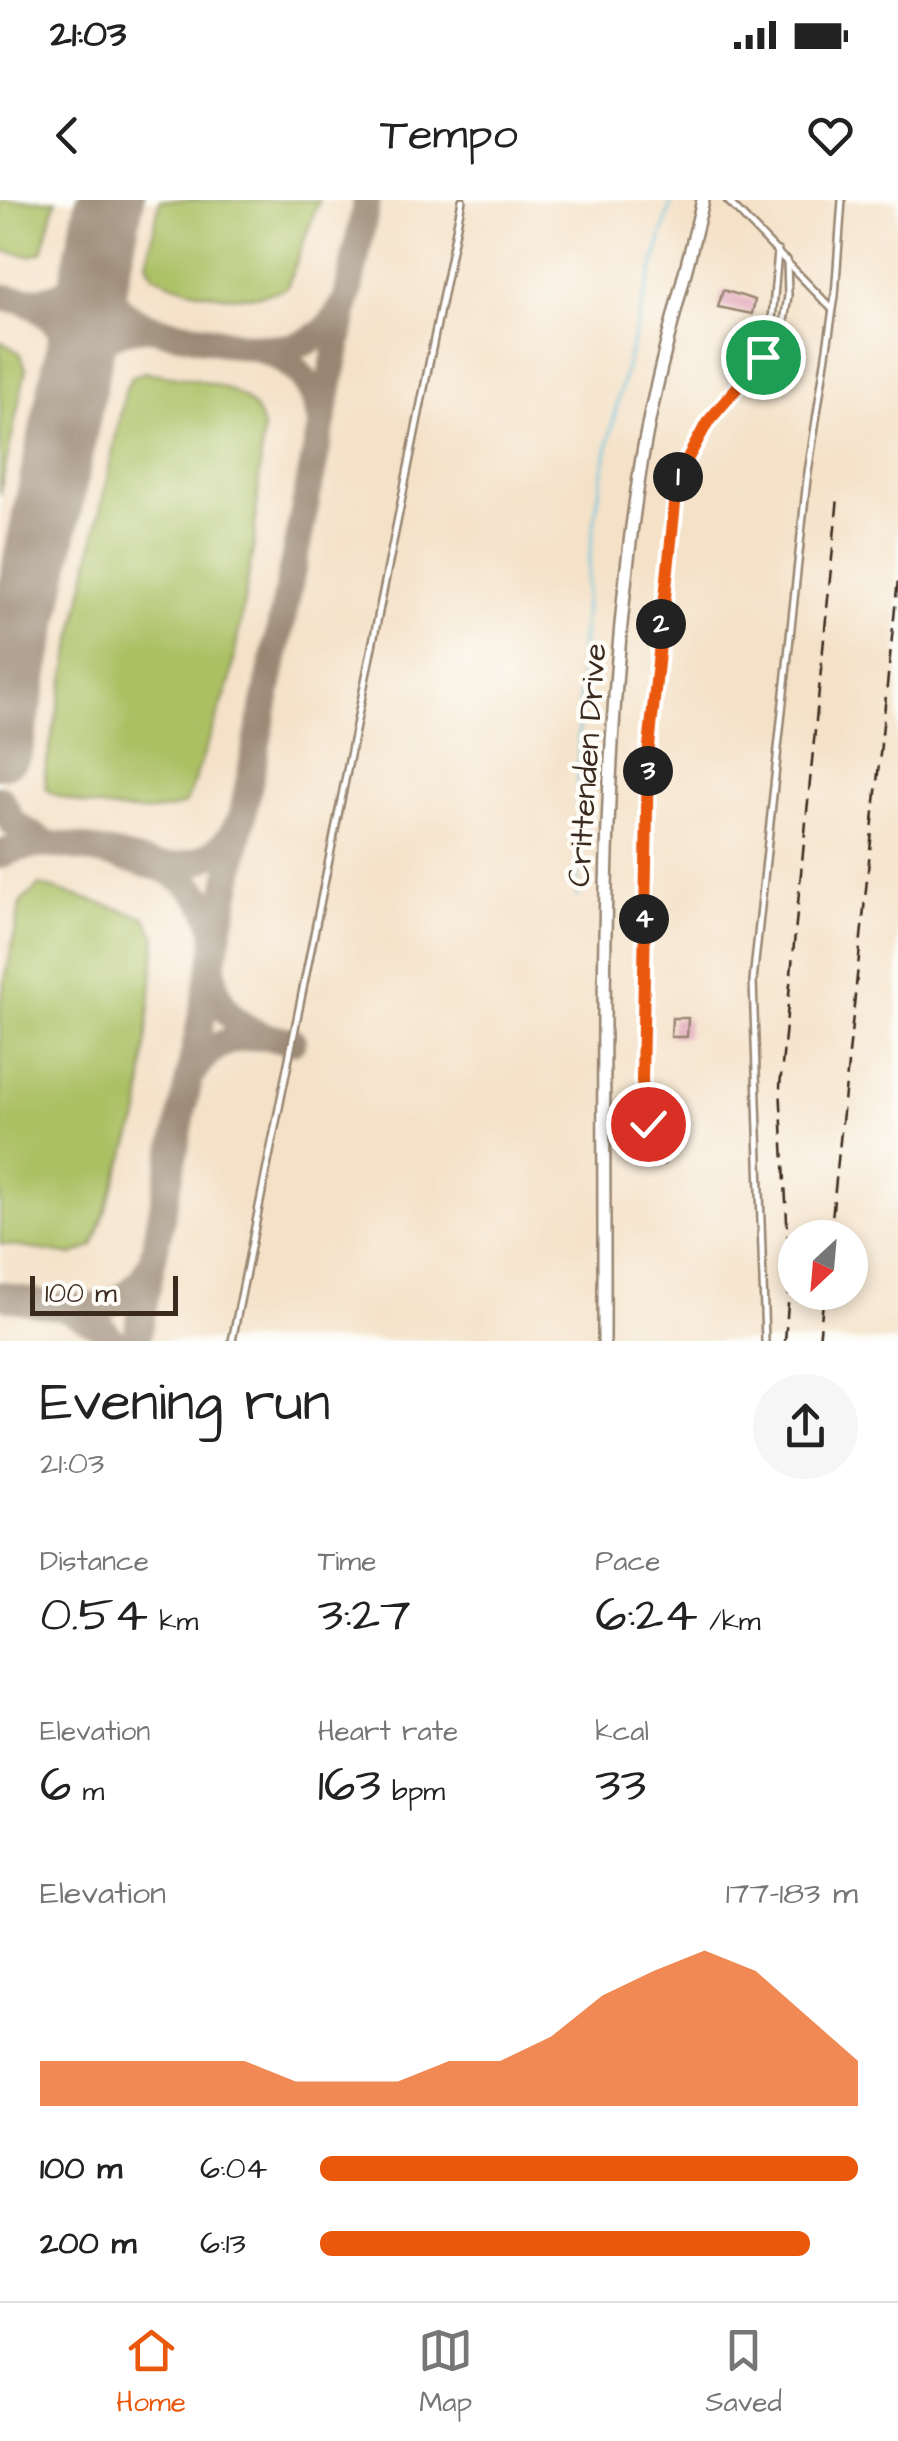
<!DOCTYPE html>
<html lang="en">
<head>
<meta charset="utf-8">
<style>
	:root { --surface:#fff; --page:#f6f6f6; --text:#222; --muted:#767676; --line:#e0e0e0; --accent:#ea580c }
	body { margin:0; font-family:"Architects Daughter",sans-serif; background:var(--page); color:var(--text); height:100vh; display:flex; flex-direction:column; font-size:38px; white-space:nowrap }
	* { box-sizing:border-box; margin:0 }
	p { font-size:32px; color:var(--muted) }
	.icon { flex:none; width:55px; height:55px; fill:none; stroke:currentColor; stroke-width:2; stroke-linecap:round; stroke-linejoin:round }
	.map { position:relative; height:1141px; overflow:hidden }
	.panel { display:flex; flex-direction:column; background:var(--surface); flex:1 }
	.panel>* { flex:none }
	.needle { width:65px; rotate:206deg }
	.fabs { position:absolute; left:778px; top:1020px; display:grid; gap:20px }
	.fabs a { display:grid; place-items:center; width:90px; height:90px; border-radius:50%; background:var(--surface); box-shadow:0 5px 15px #0003; font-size:50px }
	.scale { position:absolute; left:30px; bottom:25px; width:148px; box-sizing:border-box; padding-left:10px; border:5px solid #3b2a1e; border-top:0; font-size:28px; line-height:35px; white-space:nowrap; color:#3b2a1e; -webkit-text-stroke:8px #fdfcf7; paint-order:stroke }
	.pin { position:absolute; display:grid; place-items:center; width:85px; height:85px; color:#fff; margin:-42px; border:5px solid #fff; border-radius:50%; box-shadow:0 2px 10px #0007 }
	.km { position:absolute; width:50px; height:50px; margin:-25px; border-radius:50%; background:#222; color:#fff; font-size:28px; line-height:50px; text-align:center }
	.round { display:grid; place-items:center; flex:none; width:105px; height:105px; border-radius:52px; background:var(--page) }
	.headline { display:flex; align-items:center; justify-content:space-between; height:170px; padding:0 40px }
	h1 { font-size:55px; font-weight:600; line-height:75px }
	.figures { display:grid; grid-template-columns:repeat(3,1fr); gap:15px; height:170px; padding:10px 40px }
	.figures div { display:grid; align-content:center }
	.figures b { font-size:50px; font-weight:600 }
	.figures small { font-size:28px; font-weight:400 }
	.figures p { font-size:28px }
	.chart { height:280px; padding:20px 40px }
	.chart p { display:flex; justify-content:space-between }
	.chart svg { width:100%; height:180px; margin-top:10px; fill:var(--accent); opacity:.7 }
	ul { padding:0 40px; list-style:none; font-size:32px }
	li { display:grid; grid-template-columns:160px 120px 1fr; align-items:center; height:75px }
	li i { height:25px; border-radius:12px; background:var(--accent) }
	.status { display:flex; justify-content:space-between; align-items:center; height:70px; padding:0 50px; background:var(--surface); direction:ltr }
	.status svg { height:28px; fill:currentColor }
	header { display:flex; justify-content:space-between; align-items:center; height:130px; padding:0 40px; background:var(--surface); font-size:45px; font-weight:600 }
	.dock { display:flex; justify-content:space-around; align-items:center; height:140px; border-top:2px solid var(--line); background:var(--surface); font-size:28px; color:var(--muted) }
	.dock a { display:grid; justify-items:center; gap:5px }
	.dock .active { color:var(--accent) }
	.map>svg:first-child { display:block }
</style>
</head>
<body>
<div class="status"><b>21:03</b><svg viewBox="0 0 49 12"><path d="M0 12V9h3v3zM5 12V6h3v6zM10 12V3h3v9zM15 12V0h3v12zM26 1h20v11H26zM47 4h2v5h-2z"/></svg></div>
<header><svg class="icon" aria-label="back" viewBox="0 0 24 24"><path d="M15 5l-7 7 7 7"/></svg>Tempo<svg class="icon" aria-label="heart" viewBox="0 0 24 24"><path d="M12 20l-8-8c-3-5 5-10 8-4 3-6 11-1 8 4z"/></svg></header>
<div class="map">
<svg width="898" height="1141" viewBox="0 0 898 1141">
	<rect width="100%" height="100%" fill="#fdfcf7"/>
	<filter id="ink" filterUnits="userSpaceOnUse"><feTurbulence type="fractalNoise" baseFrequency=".01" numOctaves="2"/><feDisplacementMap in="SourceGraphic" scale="20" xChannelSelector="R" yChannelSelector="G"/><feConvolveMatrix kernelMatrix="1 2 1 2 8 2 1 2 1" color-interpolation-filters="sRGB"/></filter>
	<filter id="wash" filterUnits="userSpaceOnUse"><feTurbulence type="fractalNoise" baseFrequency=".0048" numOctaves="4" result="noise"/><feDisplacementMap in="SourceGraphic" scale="40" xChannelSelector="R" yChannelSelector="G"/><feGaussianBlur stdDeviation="2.25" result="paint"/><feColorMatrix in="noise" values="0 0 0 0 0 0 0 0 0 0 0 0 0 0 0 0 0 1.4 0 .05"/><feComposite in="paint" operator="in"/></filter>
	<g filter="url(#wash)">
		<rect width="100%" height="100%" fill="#f4e1c7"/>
		<g fill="#abc064" stroke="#737541" stroke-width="2.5">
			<path d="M0 0H56L42 52 30 56 0 50Z"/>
			<path d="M160 0H319L287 87C248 106 191 94 153 75L147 62Z"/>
			<path d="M0 141 20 153 26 168 0 294Z"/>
			<path d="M145 172C184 179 257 181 263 230L254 343 230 482 186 603C158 620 73 608 46 589L45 571 126 188 133 176Z"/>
			<path d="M40 685 145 717 156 737 140 913 93 1046 73 1055 0 1044V805L21 702Z"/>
		</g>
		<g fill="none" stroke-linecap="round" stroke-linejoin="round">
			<path stroke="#60c2de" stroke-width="2.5" d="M577 698C578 570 576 438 596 311 613 205 643 102 672 0"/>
			<g stroke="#988672" stroke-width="28">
				<path d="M98 60C102 81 109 100 126 114 146 130 175 132 199 137 252 148 314 166 343 105"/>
				<path d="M0 97C44 106 72 98 98 60"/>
				<path d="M27 102C61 118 76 146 73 182 90 148 108 128 149 127"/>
				<path d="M262 150C295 161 315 185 320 220"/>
				<path d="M0 531 16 454"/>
				<path d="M0 599 13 623 45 643"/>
				<path d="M0 655C47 630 111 657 160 667"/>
				<path d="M216 739C213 703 191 681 160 667 195 667 222 655 238 624"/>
				<path d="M213 773C216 805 235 826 265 836"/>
				<path d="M194 871C217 833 253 833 292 841"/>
				<path d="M0 1095C53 1106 120 1128 150 1065"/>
				<path d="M70 1110 100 1125 113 1141"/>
				<path d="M136 1141 367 0"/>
			</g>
			<path stroke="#988672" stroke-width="68" d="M0 545 110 0"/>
		</g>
		<g id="blocks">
			<g fill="#e3a7bb">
				<path d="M723 90 755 100 752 114 718 107Z"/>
				<path d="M672 818H688L687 837H671Z"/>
			</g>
		</g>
	</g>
	<g filter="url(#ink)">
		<use href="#blocks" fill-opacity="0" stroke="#988672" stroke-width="2.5"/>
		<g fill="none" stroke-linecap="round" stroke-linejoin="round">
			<g stroke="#988672" stroke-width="10">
				<g id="service">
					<path d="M727 0 832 109"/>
					<path d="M759 166 771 131 778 51"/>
					<path d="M662 961 647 923 642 881 649 556 676 287 685 260 707 223 781 142 788 96 787 60"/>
					<path d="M232 1141 462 0"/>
					<path d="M765 1141 753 781 807 279 835 96 842 0"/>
				</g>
			</g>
			<g stroke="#988672" stroke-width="16">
				<path id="tertiary" d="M604 1141C605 847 595 549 642 258 657 170 683 86 703 0"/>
			</g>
			<use href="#service" stroke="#fff" stroke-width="5"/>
			<use href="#tertiary" stroke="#fff" stroke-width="11"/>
			<g stroke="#3b2a1e" stroke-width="2.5" stroke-dasharray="15 8" stroke-linecap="butt">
				<path d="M830 1038 898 379"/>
				<path d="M785 1141 790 1079 780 886 838 297"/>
				<path d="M819 1141 824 1092"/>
			</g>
		</g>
	</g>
	<g fill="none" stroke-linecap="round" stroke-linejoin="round" filter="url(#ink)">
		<g stroke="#fff" stroke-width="20">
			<path id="route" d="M648 924 642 881 648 556 678 276 707 223 763 157"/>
		</g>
		<use href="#route" stroke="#ea580c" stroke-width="12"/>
	</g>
	<g text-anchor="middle" stroke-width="9" stroke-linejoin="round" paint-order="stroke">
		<g font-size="32" fill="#3b2a1e" stroke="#fdfcf7">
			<text transform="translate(586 565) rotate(-86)" y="11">Crittenden Drive</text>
		</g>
	</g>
</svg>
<div class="fabs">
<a><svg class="needle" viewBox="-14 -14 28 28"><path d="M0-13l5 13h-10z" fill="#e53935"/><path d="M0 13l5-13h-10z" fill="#767676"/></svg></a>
</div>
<div class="scale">100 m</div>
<div class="pin" style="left:763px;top:157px;background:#1e9e55"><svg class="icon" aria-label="arrive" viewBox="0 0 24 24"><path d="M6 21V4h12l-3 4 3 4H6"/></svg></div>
<div class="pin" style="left:648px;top:924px;background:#d93025"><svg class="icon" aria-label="check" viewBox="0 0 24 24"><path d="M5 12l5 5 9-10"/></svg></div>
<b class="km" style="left:678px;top:277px">1</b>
<b class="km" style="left:661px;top:424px">2</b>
<b class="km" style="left:648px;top:571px">3</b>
<b class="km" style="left:644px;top:719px">4</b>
</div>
<section class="panel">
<div class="headline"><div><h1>Evening run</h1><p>21:03</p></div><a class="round"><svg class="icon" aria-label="share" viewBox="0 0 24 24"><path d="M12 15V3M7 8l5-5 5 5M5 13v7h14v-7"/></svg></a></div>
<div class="figures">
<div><p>Distance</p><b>0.54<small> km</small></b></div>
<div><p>Time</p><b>3:27</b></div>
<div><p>Pace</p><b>6:24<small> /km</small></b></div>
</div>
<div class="figures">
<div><p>Elevation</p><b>6<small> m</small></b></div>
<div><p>Heart rate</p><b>163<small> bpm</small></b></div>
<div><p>kcal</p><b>33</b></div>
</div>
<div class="chart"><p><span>Elevation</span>177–183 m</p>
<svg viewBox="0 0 160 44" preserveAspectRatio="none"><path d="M0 44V33L10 33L20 33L30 33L40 33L50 38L60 38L70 38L80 33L90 33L100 27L110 17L120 11L130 6L140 11L150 22L160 33V44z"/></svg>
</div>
<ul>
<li><b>100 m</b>6:04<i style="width:100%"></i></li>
<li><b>200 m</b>6:13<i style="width:91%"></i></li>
</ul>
</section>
<nav class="dock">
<a class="active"><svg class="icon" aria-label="home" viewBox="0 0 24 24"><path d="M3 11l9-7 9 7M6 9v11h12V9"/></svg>Home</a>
<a><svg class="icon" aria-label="map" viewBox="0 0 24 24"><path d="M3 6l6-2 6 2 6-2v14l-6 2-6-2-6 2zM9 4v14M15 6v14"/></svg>Map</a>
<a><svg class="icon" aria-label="saved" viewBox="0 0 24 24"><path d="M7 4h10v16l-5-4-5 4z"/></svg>Saved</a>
</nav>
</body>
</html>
